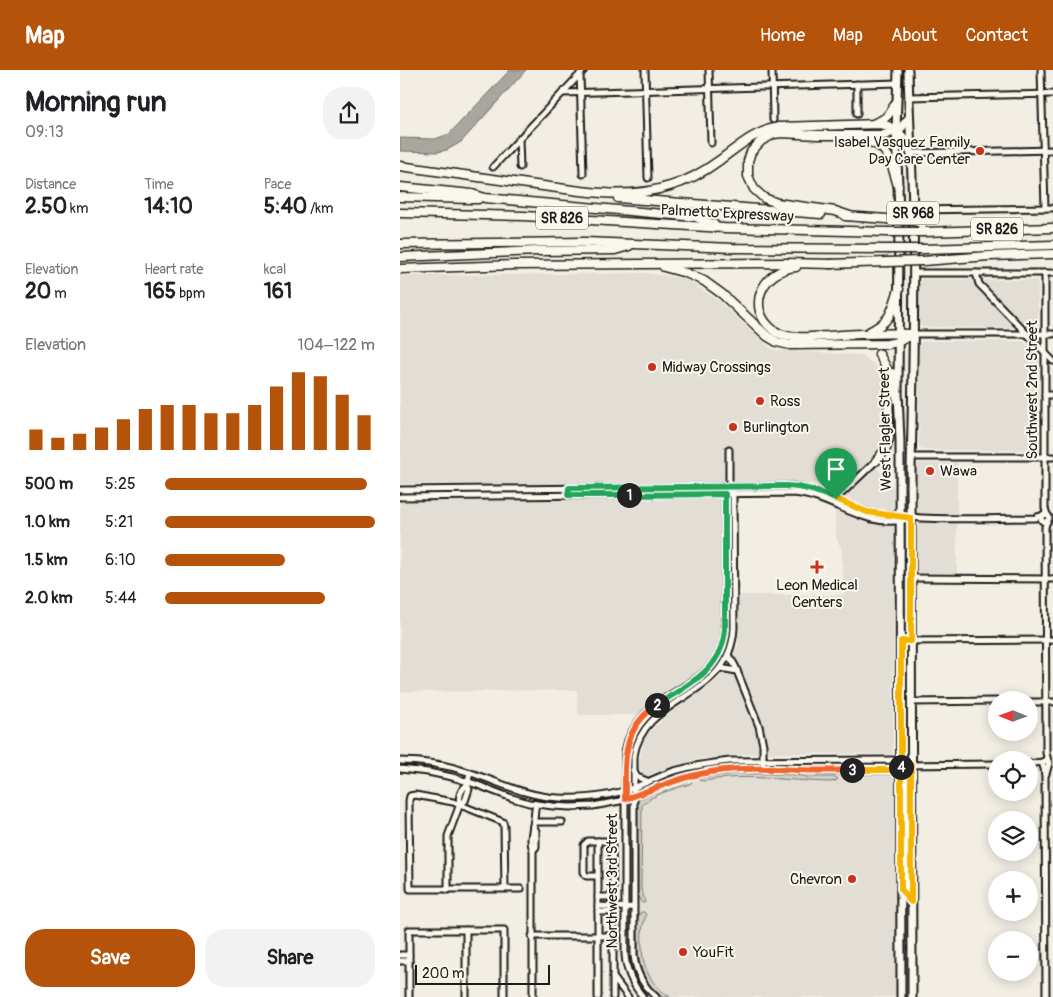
<!DOCTYPE html>
<html lang="en">
<head>
<meta charset="utf-8">
<style>
	:root { --surface:#fff; --page:#f2f2f2; --text:#202124; --muted:#757577; --accent:#b45309 }
	body { margin:0; font-family:Pangolin,sans-serif; background:var(--page); color:var(--text); height:100vh; display:flex; flex-direction:column; font-size:19px; white-space:nowrap }
	* { box-sizing:border-box; margin:0 }
	p { font-size:16px; color:var(--muted) }
	.icon { flex:none; width:28px; height:28px; fill:none; stroke:currentColor; stroke-width:2; stroke-linecap:round; stroke-linejoin:round }
	.map { position:relative; flex:1; overflow:hidden }
	.sheet { display:flex; flex-direction:column; background:var(--surface); width:400px }
	.sheet>* { flex:none }
	.needle { width:32px; rotate:271deg }
	.fabs { position:absolute; left:588px; top:621px; display:grid; gap:10px }
	.fabs a { display:grid; place-items:center; width:50px; height:50px; border-radius:50%; background:var(--surface); box-shadow:0 2px 12px #0003; font-size:25px }
	.scale { position:absolute; left:15px; bottom:12px; width:135px; box-sizing:border-box; padding-left:5px; border:2px solid #1c1c1c; border-top:0; font-size:14px; line-height:18px; white-space:nowrap; color:#1c1c1c; -webkit-text-stroke:4px #fbf7ec; paint-order:stroke }
	.pin { position:absolute; display:grid; place-items:center; width:42px; height:42px; color:#fff; margin:-51px -21px; border-radius:50% 50% 50% 0; rotate:-45deg; box-shadow:0 0 5px #0007 }
	.pin .icon { rotate:45deg }
	.km { position:absolute; width:25px; height:25px; margin:-12px; border-radius:50%; background:#222; color:#fff; font-size:14px; line-height:25px; text-align:center }
	.round { display:grid; place-items:center; flex:none; width:52px; height:52px; border-radius:20px; background:var(--page) }
	.headline { display:flex; align-items:center; justify-content:space-between; height:85px; padding:0 25px }
	h1 { font-size:28px; font-weight:700; line-height:38px }
	.stats { display:grid; grid-template-columns:repeat(3,1fr); gap:8px; height:85px; padding:5px 25px }
	.stats div { display:grid; align-content:center }
	.stats b { font-size:21px; font-weight:700 }
	.stats small { font-size:14px; font-weight:400 }
	.stats p { font-size:14px }
	.chart { height:140px; padding:10px 25px }
	.chart p { display:flex; justify-content:space-between }
	.chart svg { width:100%; height:90px; margin-top:5px; stroke:var(--accent); stroke-width:6 }
	.primary-button { display:flex; gap:10px; margin-top:auto; padding:10px 25px }
	.primary-button a { flex:1; height:58px; border-radius:20px; background:var(--accent); color:#fff; font-size:20px; font-weight:700; line-height:58px; text-align:center }
	.primary-button a+a { background:var(--page); color:var(--text) }
	ul { padding:0 25px; list-style:none; font-size:16px }
	li { display:grid; grid-template-columns:80px 60px 1fr; align-items:center; height:38px }
	li i { height:12px; border-radius:6px; background:var(--accent) }
	header { display:flex; align-items:center; gap:30px; box-sizing:border-box; height:70px; padding:0 25px; background:var(--accent); color:#fff }
	header strong { font-size:24px }
	nav { display:flex; gap:28px; margin-inline-start:auto; font-size:18px }
	main { display:flex; flex:1; min-height:0 }
	.map>svg:first-child { display:block }
</style>
</head>
<body>
<header>
<strong>Map</strong>
<nav><a>Home</a><a>Map</a><a>About</a><a>Contact</a></nav>
</header>
<main>
<section class="sheet">
<div class="headline"><div><h1>Morning run</h1><p>09:13</p></div><a class="round"><svg class="icon" aria-label="share" viewBox="0 0 24 24"><path d="M12 15V3M7 8l5-5 5 5M5 13v7h14v-7"/></svg></a></div>
<div class="stats">
<div><p>Distance</p><b>2.50<small> km</small></b></div>
<div><p>Time</p><b>14:10</b></div>
<div><p>Pace</p><b>5:40<small> /km</small></b></div>
</div>
<div class="stats">
<div><p>Elevation</p><b>20<small> m</small></b></div>
<div><p>Heart rate</p><b>165<small> bpm</small></b></div>
<div><p>kcal</p><b>161</b></div>
</div>
<div class="chart"><p><span>Elevation</span>104–122 m</p>
<svg viewBox="0 0 160 44" preserveAspectRatio="none"><path d="M5 44V34M15 44V38M25 44V36M35 44V33M45 44V29M55 44V24M65 44V22M75 44V22M85 44V26M95 44V26M105 44V22M115 44V13M125 44V6M135 44V8M145 44V17M155 44V27"/></svg>
</div>
<ul>
<li><b>500 m</b>5:25<i style="width:96%"></i></li>
<li><b>1.0 km</b>5:21<i style="width:100%"></i></li>
<li><b>1.5 km</b>6:10<i style="width:57%"></i></li>
<li><b>2.0 km</b>5:44<i style="width:76%"></i></li>
</ul>
<div class="primary-button"><a>Save</a><a>Share</a></div>
</section>
<div class="map">
<svg width="653" height="927" viewBox="0 0 653 927">
	<rect width="100%" height="100%" fill="#f2eee4"/>
	<filter id="ink" filterUnits="userSpaceOnUse"><feTurbulence type="fractalNoise" baseFrequency=".02" numOctaves="2"/><feDisplacementMap in="SourceGraphic" scale="10" xChannelSelector="R" yChannelSelector="G"/><feConvolveMatrix kernelMatrix="1 2 1 2 8 2 1 2 1" color-interpolation-filters="sRGB"/></filter>
	<g filter="url(#ink)">
		<g fill="#e2ded5">
			<path d="M246 203 286 209 319 231 373 280 462 285 476 296 487 319 488 369 471 391 494 418 493 684 356 683 299 689 245 706 239 697 244 668 267 645 320 607 338 575 339 525H444L442 480 436 467 434 414H0V206Z"/>
			<path d="M523 209 636 210 638 215V255L637 257 632 258 522 257 519 254V213Z"/>
			<path d="M524 271H623L639 287V377L637 380H524L521 379 519 375V276L521 272Z"/>
			<path d="M521 393H557V503H519L517 501 516 397 518 394Z"/>
			<path d="M314 428 319 429 321 433V559L317 578 311 590 303 598 248 636 239 645H178L177 620 0 622V432Z"/>
			<path d="M337 703H381L418 707 491 705 496 710V927H262L253 919 245 909 240 897 238 887 237 732 238 730 277 714 311 706Z"/>
		</g>
		<g fill="#d2cfc6" stroke="#777671">
			<path d="M337 703H381L408 707H435L438 709 436 711 430 712C389 711 345 703 304 711L299 710 300 708Z"/>
			<path d="M291 710 292 712 290 714C274 719 255 723 242 735L241 819 245 832 244 833H242L238 827 237 732 238 730 267 717Z"/>
			<path d="M241 842H244L246 845C242 856 241 866 242 877 243 899 251 915 270 927H262C239 907 238 893 238 864 237 855 236 849 241 842Z"/>
		</g>
		<path fill="#a9a6a0" stroke="#716f6b" d="M110 0H126L61 72 47 80 38 82 0 81V68L35 69 49 64Z"/>
		<g fill="none" stroke-linecap="round" stroke-linejoin="round">
			<g stroke="#1c1c1c" stroke-width="9">
				<g id="minor">
					<path d="M245 0 248 108"/>
					<path d="M309 0 311 73"/>
					<path d="M372 0 373 50"/>
					<path d="M641 0 645 138"/>
					<path d="M180 4 183 104"/>
					<path d="M457 14V44"/>
					<path d="M163 23 498 13"/>
					<path d="M509 27 653 24"/>
					<path d="M119 70 120 97"/>
					<path d="M511 83 653 80"/>
					<path d="M93 97 184 0"/>
					<path d="M513 140 653 138"/>
					<path d="M514 203H653"/>
					<path d="M576 203 579 214 653 291"/>
					<path d="M645 203V438L647 445"/>
					<path d="M513 264H653"/>
					<path d="M645 325H653"/>
					<path d="M511 387H653"/>
					<path d="M0 420 392 416C422 420 444 437 472 443 481 445 489 445 498 446 544 451 590 448 636 448L637 447 642 446"/>
					<path d="M0 427 392 423C431 425 463 458 503 450"/>
					<path d="M436 429 476 391"/>
					<circle cx="645" cy="448" r="4"/>
					<path d="M647 451 645 457 646 683 648 691"/>
					<path d="M511 508 653 509"/>
					<path d="M501 571 653 570"/>
					<path d="M328 585C331 590 336 595 337 601L359 656 363 675V699"/>
					<path d="M320 598 337 601"/>
					<path d="M512 632 596 631"/>
					<path d="M629 632H653"/>
					<path d="M0 691C24 691 48 695 71 703 101 713 128 727 159 728 181 729 203 727 224 721 241 716 257 707 274 701 292 696 311 693 330 691L493 690 501 695 596 694"/>
					<path d="M629 694 642 692"/>
					<path d="M644 698 645 707 646 927"/>
					<path d="M0 699 28 702 52 707 75 714 112 728 129 733 153 736 170 737 193 736 220 731 275 710 294 705 315 701 339 699 430 701 492 700 501 695"/>
					<path d="M233 700 237 707 247 711"/>
					<path d="M646 704 649 693 648 691H644L642 693 644 698H647"/>
					<path d="M67 715 69 719 65 731 60 734C58 727 61 719 67 715L70 703"/>
					<path d="M134 752H162"/>
					<path d="M133 780 136 777V761L133 756"/>
					<path d="M198 806H186L184 802V775L188 771H198V927"/>
					<path d="M105 819 104 756 103 752 53 732 15 725 10 726 9 731 10 819H121"/>
					<path d="M48 820V766L60 734"/>
					<path d="M198 827H210L213 823 212 775 209 771H198"/>
					<path d="M198 836C210 836 221 838 233 837"/>
					<path d="M198 842H209L214 838"/>
					<path d="M66 860V927"/>
					<path d="M132 866H213"/>
					<path d="M0 885H9"/>
					<path d="M0 891H9"/>
					<path d="M213 907V847"/>
					<path d="M9 927V860H104V927"/>
					<path d="M133 927V780C129 772 132 763 133 755 135 748 134 741 136 734"/>
					<path d="M213 927V907L228 927"/>
					<path d="M243 927C233 915 226 901 225 885V681C228 667 234 655 245 644 275 614 322 610 325 559V424L329 416V380"/>
					<path d="M256 927C243 916 236 902 234 886V686C244 622 330 632 334 558L333 428V423L329 416"/>
				</g>
			</g>
			<g stroke="#1c1c1c" stroke-width="11">
				<g id="major">
					<path d="M498 0 496 61 499 144 498 322 500 371 501 927"/>
					<path d="M508 0C509 47 512 94 513 141 515 227 513 313 511 399L512 927"/>
				</g>
			</g>
			<g stroke="#1c1c1c" stroke-width="11">
				<g id="highway">
					<path d="M475 53C488 48 489 44 496 33"/>
					<path d="M458 70C489 72 490 90 498 116"/>
					<path d="M0 96C43 102 85 108 128 114 175 120 224 131 270 116 288 111 305 101 320 90 339 76 355 61 379 57L481 54C499 58 504 68 511 83"/>
					<path d="M0 117 72 124 85 128 296 147 315 155"/>
					<path d="M0 127 71 129H78"/>
					<path d="M218 128 421 144"/>
					<path d="M0 143 124 146 324 158 488 162"/>
					<path d="M445 146 487 149"/>
					<path d="M450 146 435 141 377 133 364 128 354 119 348 106V91L351 82 361 71 374 64 381 63 418 65H485L501 58 509 48"/>
					<path d="M523 162 653 158"/>
					<path d="M0 174 185 172 333 178 488 179"/>
					<path d="M523 179 653 175"/>
					<path d="M0 187 139 181 215 180 229 176"/>
					<path d="M523 191 589 186 653 184"/>
					<path d="M429 194 487 192"/>
					<path d="M264 197 286 203 304 211 322 224 367 266 377 272 390 275 487 274 498 272 513 264"/>
					<path d="M396 197C362 200 345 238 373 260 377 263 382 265 387 266 400 269 415 266 429 266 457 264 485 263 513 264"/>
					<path d="M0 199 114 195 386 193 433 194"/>
					<path d="M469 262C492 250 491 243 499 219"/>
					<path d="M492 303 498 331"/>
					<path d="M476 391 486 379 489 368 488 306 487 299 479 284"/>
				</g>
			</g>
			<use href="#minor" stroke="#fbf7ec" stroke-width="5"/>
			<use href="#major" stroke="#fbf7ec" stroke-width="7"/>
			<use href="#highway" stroke="#fbf7ec" stroke-width="8"/>
			<g stroke="#1c1c1c" stroke-width="11" stroke-linecap="butt">
				<g id="highway-bridge">
					<path d="M487 149 515 151 523 154"/>
					<path d="M488 162H523"/>
					<path d="M488 179H523"/>
					<path d="M487 192 523 191"/>
				</g>
			</g>
			<use href="#highway-bridge" stroke="#fbf7ec" stroke-width="8"/>
		</g>
	</g>
	<g fill="none" stroke-linecap="round" stroke-linejoin="round" filter="url(#ink)">
		<g stroke="#fff" stroke-width="10">
			<path id="split-1" d="M229 425H168L169 418 384 416C403 416 419 422 436 429"/>
		</g>
		<g stroke="#fff" stroke-width="10">
			<path id="split-2" d="M229 425 325 424V559C322 601 288 614 257 635"/>
		</g>
		<g stroke="#fff" stroke-width="10">
			<path id="split-3" d="M257 635C221 659 225 691 225 729 255 719 284 705 317 701 362 695 407 703 452 700"/>
		</g>
		<g stroke="#fff" stroke-width="10">
			<path id="split-4" d="M452 700H492L501 695H511V832C506 828 505 823 501 819V697"/>
		</g>
		<g stroke="#fff" stroke-width="10">
			<path id="split-5" d="M436 429 467 442 511 448V571H501V697"/>
		</g>
		<use href="#split-1" stroke="#22a559" stroke-width="6"/>
		<use href="#split-2" stroke="#22a559" stroke-width="6"/>
		<use href="#split-3" stroke="#f0652b" stroke-width="6"/>
		<use href="#split-4" stroke="#f5b400" stroke-width="6"/>
		<use href="#split-5" stroke="#f5b400" stroke-width="6"/>
	</g>
	<g fill="#c8321e" stroke="#fbf7ec" stroke-width="2">
		<circle cx="580" cy="81" r="5"/>
		<circle cx="252" cy="297" r="5"/>
		<circle cx="360" cy="331" r="5"/>
		<circle cx="333" cy="357" r="5"/>
		<circle cx="530" cy="401" r="5"/>
		<path d="M414.5 489.5h5v5h5v5h-5v5h-5v-5h-5v-5h5z"/>
		<circle cx="452" cy="809" r="5"/>
		<circle cx="283" cy="882" r="5"/>
	</g>
	<g text-anchor="middle" stroke-width="4" stroke-linejoin="round" paint-order="stroke">
		<g fill="#fbf7ec" stroke="#5f5e5a" stroke-width="1">
			<rect x="487" y="131.5" width="52" height="23" rx="4"/>
			<rect x="136" y="136.5" width="52" height="23" rx="4"/>
			<rect x="571" y="147.5" width="52" height="23" rx="4"/>
		</g>
		<g font-size="14" font-weight="bold" fill="#1c1c1c">
			<text x="513" y="148">SR 968</text>
			<text x="162" y="153">SR 826</text>
			<text x="597" y="164">SR 826</text>
		</g>
		<g font-size="15" fill="#1c1c1c" stroke="#fbf7ec" text-anchor="start">
			<text x="570" y="77" text-anchor="end">Isabel Vasquez Family<tspan x="570" dy="17">Day Care Center</tspan></text>
			<text x="262" y="302">Midway Crossings</text>
			<text x="370" y="336">Ross</text>
			<text x="343" y="362">Burlington</text>
			<text x="540" y="406">Wawa</text>
			<text x="417" y="520" text-anchor="middle">Leon Medical<tspan x="417" dy="17">Centers</tspan></text>
			<text x="442" y="814" text-anchor="end">Chevron</text>
			<text x="293" y="887">YouFit</text>
		</g>
		<g font-size="15" fill="#1c1c1c" stroke="#fbf7ec">
			<text transform="translate(327 143) rotate(3)" y="5">Palmetto Expressway</text>
			<text transform="translate(632 320) rotate(-90)" y="5">Southwest 2nd Street</text>
			<text transform="translate(485 359) rotate(-91)" y="5">West Flagler Street</text>
			<text transform="translate(212 811) rotate(-90)" y="5">Northwest 3rd Street</text>
		</g>
	</g>
</svg>
<div class="fabs">
<a><svg class="needle" viewBox="-14 -14 28 28"><path d="M0-13l5 13h-10z" fill="#e53935"/><path d="M0 13l5-13h-10z" fill="#757577"/></svg></a>
<a><svg class="icon" aria-label="locate" viewBox="0 0 24 24"><circle cx="12" cy="12" r="6"/><path d="M12 2v4M12 18v4M2 12h4M18 12h4"/></svg></a>
<a><svg class="icon" aria-label="layers" viewBox="0 0 24 24"><path d="M12 4l9 5-9 5-9-5zM3 14l9 5 9-5"/></svg></a>
<a>+</a>
<a>−</a>
</div>
<div class="scale">200 m</div>
<div class="pin" style="left:436px;top:429px;background:#1e9e55"><svg class="icon" aria-label="arrive" viewBox="0 0 24 24"><path d="M6 21V4h12l-3 4 3 4H6"/></svg></div>
<b class="km" style="left:229px;top:425px">1</b>
<b class="km" style="left:257px;top:635px">2</b>
<b class="km" style="left:452px;top:700px">3</b>
<b class="km" style="left:501px;top:697px">4</b>
</div>
</main>
</body>
</html>
